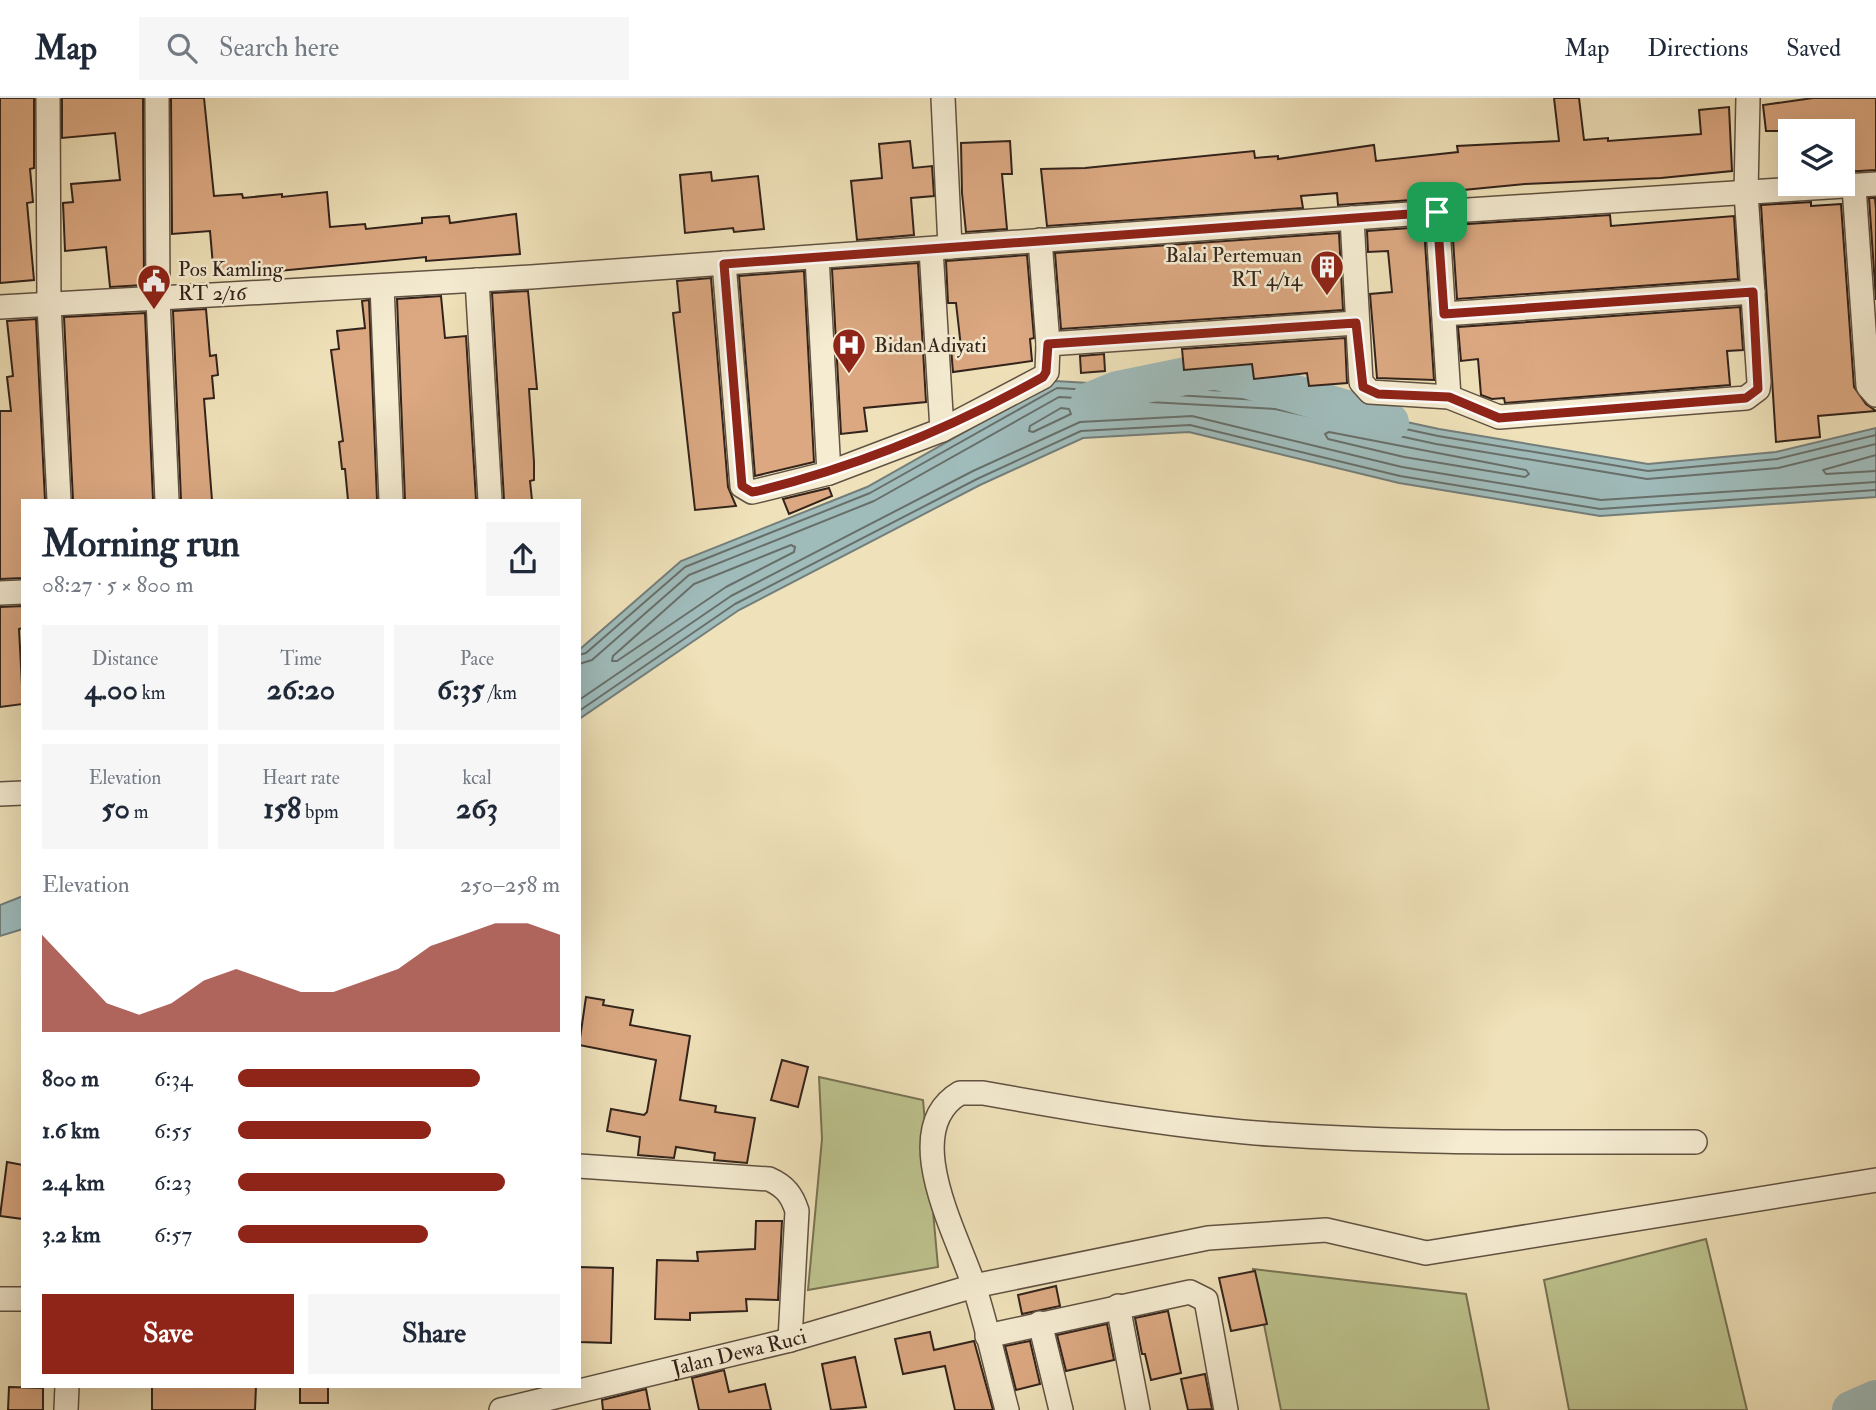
<!DOCTYPE html>
<html lang="en">
<head>
<meta charset="utf-8">
<style>
	:root { --surface:#fff; --page:#f6f6f7; --text:#1f2937; --muted:#747a83; --line:#e0e1e3; --accent:#8f2418 }
	body { margin:0; font-family:"IM FELL Double Pica",serif; background:var(--page); color:var(--text); height:100vh; display:flex; flex-direction:column; font-size:26px; white-space:nowrap }
	* { box-sizing:border-box; margin:0 }
	p { font-size:23px; color:var(--muted) }
	.icon { flex:none; width:38px; height:38px; fill:none; stroke:currentColor; stroke-width:2; stroke-linecap:round; stroke-linejoin:round }
	.map { position:relative; flex:1; overflow:hidden }
	.details { position:absolute; left:21px; top:401px; width:560px; height:889px; display:flex; flex-direction:column; background:var(--surface); border-radius:0px; box-shadow:0 7px 28px #0002 }
	.details>* { flex:none }
	.fabs { position:absolute; left:1778px; top:21px; display:grid; gap:14px }
	.fabs a { display:grid; place-items:center; width:77px; height:77px; border-radius:0px; background:var(--surface); box-shadow:0 7px 28px #0002; font-size:35px }
	.pin { position:absolute; display:grid; place-items:center; width:60px; height:60px; color:#fff; margin:-30px; border-radius:14px; box-shadow:0 4px 10px #0006 }
	.round { display:grid; place-items:center; flex:none; width:74px; height:74px; border-radius:0px; background:var(--page) }
	.headline { display:flex; align-items:center; justify-content:space-between; height:119px; padding:0 21px }
	h1 { font-size:38px; font-weight:800; line-height:52px }
	.metrics { display:grid; grid-template-columns:repeat(3,1fr); gap:10px; height:119px; padding:7px 21px }
	.metrics div { display:grid; align-content:center; border-radius:0px; background:var(--page); text-align:center }
	.metrics b { font-size:30px; font-weight:800 }
	.metrics small { font-size:19px; font-weight:400 }
	.metrics p { font-size:19px }
	.chart { height:196px; padding:14px 21px }
	.chart p { display:flex; justify-content:space-between }
	.chart svg { width:100%; height:126px; margin-top:7px; fill:var(--accent); opacity:.7 }
	.action { display:flex; gap:14px; margin-top:auto; padding:14px 21px }
	.action a { flex:1; height:80px; border-radius:0px; background:var(--accent); color:#fff; font-size:28px; font-weight:800; line-height:80px; text-align:center }
	.action a+a { background:var(--page); color:var(--text) }
	ul { padding:0 21px; list-style:none; font-size:23px }
	li { display:grid; grid-template-columns:112px 84px 1fr; align-items:center; height:52px }
	li i { height:18px; border-radius:9px; background:var(--accent) }
	header { display:flex; align-items:center; gap:42px; box-sizing:border-box; height:98px; padding:0 35px; background:var(--surface); border-bottom:2px solid var(--line) }
	header strong { font-size:33px }
	nav { display:flex; gap:38px; margin-inline-start:auto; font-size:24px }
	.search { width:490px; height:63px; background:var(--page); display:flex; align-items:center; gap:18px; box-sizing:border-box; padding:0 24px; border-radius:0px; color:var(--muted); font-size:26px }
	.map>svg:first-child { display:block }
</style>
</head>
<body>
<header>
<strong>Map</strong>
<div class="search"><svg class="icon" aria-label="search" viewBox="0 0 24 24"><circle cx="10" cy="10" r="6"/><path d="M15 15l6 6"/></svg>Search here</div>
<nav><a>Map</a><a>Directions</a><a>Saved</a></nav>
</header>
<div class="map">
<svg width="1876" height="1312" viewBox="0 0 1876 1312">
	<rect width="100%" height="100%" fill="#efe1b9"/>
	<filter id="stains"><feTurbulence type="fractalNoise" baseFrequency=".00286" numOctaves="4"/><feColorMatrix values="0 0 0 0 .2 0 0 0 0 .09 0 0 0 0 .02 0 0 0 .5 -.17"/></filter>
	<radialGradient id="worn" r=".72"><stop offset=".6" stop-color="#630" stop-opacity="0"/><stop offset="1" stop-color="#630" stop-opacity=".3"/></radialGradient>
	<g fill="#bcc28d" stroke="#777254" stroke-width="2">
		<path d="M819 979 923 1002 938 1169 808 1192 822 1041Z"/>
		<path d="M1706 1141 1747 1312H1569L1544 1182Z"/>
		<path d="M1253 1171 1466 1196 1489 1312H1281Z"/>
	</g>
	<g fill="#9fbbba" stroke="#737e7a" stroke-width="2">
		<path d="M1055 283 1277 296 1439 331 1648 366 1776 354 1876 330V399L1600 418 1399 385 1189 334 1083 340 980 387 739 512 579 621V552L681 463 867 389Z"/>
		<path d="M23 798V831L0 838V807Z"/>
	</g>
	<g fill="none" stroke-linecap="round" stroke-linejoin="round">
		<g stroke="#686f6a" stroke-width="2">
			<path d="M1061 310 1069 311 1071 316 1033 334 1029 333 1030 328Z"/>
			<path d="M1329 334 1526 372 1529 376 1525 379 1404 359 1328 341 1325 336Z"/>
			<path d="M1876 357 1823 372 1826 376 1876 373"/>
			<path d="M791 447 795 449 794 454 726 489 617 563H612L613 558 694 486Z"/>
			<path d="M579 557 586 555 685 469 870 395 1057 290 1276 303 1438 338 1648 373 1777 361 1876 337"/>
			<path d="M579 566 592 562 689 477 874 403 1059 299 1275 311 1436 346 1647 381 1778 370 1876 346"/>
			<path d="M579 602 731 498 973 373 1080 324 1192 318 1402 369 1601 402 1876 384"/>
			<path d="M579 613 735 506 977 381 1081 333 1190 327 1400 378 1600 411 1876 392"/>
		</g>
		<g stroke="#9fbbba" stroke-width="38">
			<path d="M1090 303 1117 292 1215 272 1390 324"/>
			<path d="M1851 1312 1876 1301"/>
		</g>
	</g>
	<g fill="#dba881" stroke="#32231b" stroke-width="2">
		<path d="M0 0H34V70L30 71 33 104 27 105 34 182 0 185Z"/>
		<path d="M62 0H143L144 187 110 189 106 149 65 153 63 105 73 104 71 86 120 82 115 35 62 40Z"/>
		<path d="M171 0H204L214 98 242 96 243 100 282 96V99L327 94 330 129 365 126 366 131 422 125V120L449 118 450 125 516 116 520 156 426 163V159L214 179 210 133 172 136Z"/>
		<path d="M1554 0H1579L1584 42 1608 40V43L1701 36 1699 12 1729 9 1732 73 1661 80 1525 86 1412 97V102L1338 107 1337 95 1301 98 1303 110 1047 128 1041 71 1085 70 1254 53 1255 60 1278 58V61L1374 47 1376 63 1458 54 1457 48 1559 43Z"/>
		<path d="M1813 0H1876V72L1843 74V33H1766L1763 7Z"/>
		<path d="M910 43 913 70 932 68 934 98 911 100 914 137 857 142 851 83 882 80 879 46Z"/>
		<path d="M1010 43 1012 76H1002L1007 131 966 134 962 95 961 45Z"/>
		<path d="M711 74 712 83 758 78 764 131 734 134 733 130 685 135 680 77Z"/>
		<path d="M1869 100H1875L1876 111V202Z"/>
		<path d="M1811 104V108L1841 106 1854 289 1866 306 1876 313 1818 318 1820 339 1776 344 1761 107Z"/>
		<path d="M1610 117 1611 128 1734 118 1738 181 1457 201 1452 127Z"/>
		<path d="M1424 129 1434 282 1377 280 1370 196 1392 194 1388 153 1368 154 1367 133Z"/>
		<path d="M1339 135 1343 212 1061 231 1055 155Z"/>
		<path d="M1027 157 1034 240 1030 241 1032 263 953 274 951 250 961 249 956 205H948L946 163Z"/>
		<path d="M918 165 926 304 864 310 867 333 841 336 832 171Z"/>
		<path d="M804 173 814 364 755 378 739 178Z"/>
		<path d="M711 180 728 389 736 408 695 412 673 215 680 214 677 183Z"/>
		<path d="M528 193 537 291H529L534 364V382L530 383 532 402H504L492 195Z"/>
		<path d="M441 198 445 240 466 238 476 402H405L397 201Z"/>
		<path d="M369 202 377 402H348L345 371H342L339 344 343 343 331 252 339 251 337 233 365 230 362 203Z"/>
		<path d="M1740 209 1743 252 1727 253 1730 287 1505 305 1504 300 1492 301 1481 297 1478 261 1461 263 1458 229Z"/>
		<path d="M206 211 210 258 216 257 218 277 212 278 214 300 204 301 212 402H181L173 213Z"/>
		<path d="M145 215 153 402H73L64 219Z"/>
		<path d="M36 221 45 402H23V480L0 481V313H11L7 279 13 278 7 223Z"/>
		<path d="M1345 240 1347 285 1309 288 1307 275 1254 281 1252 266 1184 272 1182 251Z"/>
		<path d="M1104 256 1105 273 1081 275 1080 258Z"/>
		<path d="M829 390 832 398 789 416 783 401Z"/>
		<path d="M23 508V530L19 531 23 606 0 609V509Z"/>
		<path d="M586 899 604 902 603 907 633 912 630 927 690 938 680 1002 716 1008 715 1014 755 1020 747 1065 714 1062 715 1055 676 1049 674 1060 638 1057 640 1039 607 1033 611 1011 644 1017 647 1014 656 962 579 947Z"/>
		<path d="M782 962 808 969 798 1009 771 1002Z"/>
		<path d="M7 1064 23 1067V1121L0 1118Z"/>
		<path d="M756 1123H782L778 1202 746 1201 747 1213 690 1215V1222L655 1221 657 1162 698 1163 697 1154 755 1151Z"/>
		<path d="M579 1169 613 1170 611 1245 579 1244Z"/>
		<path d="M1255 1173 1267 1226 1231 1233 1219 1180Z"/>
		<path d="M1056 1188 1060 1208 1022 1216 1018 1197Z"/>
		<path d="M1168 1213 1181 1275 1151 1282 1145 1256H1142L1135 1220Z"/>
		<path d="M1107 1226 1114 1262 1066 1273 1057 1237Z"/>
		<path d="M930 1234 934 1252 974 1243 993 1312H955L945 1268 903 1276 895 1241Z"/>
		<path d="M1030 1243 1040 1286 1016 1292 1005 1248Z"/>
		<path d="M855 1259 866 1309 831 1312 822 1266Z"/>
		<path d="M724 1272 729 1294 765 1286 771 1312H699L692 1280Z"/>
		<path d="M1205 1276 1212 1311 1188 1312 1181 1281Z"/>
		<path d="M152 1288H256L255 1312H152Z"/>
		<rect x="300" y="1288" width="28" height="17"/>
		<path d="M9 1289 43 1290V1312H8Z"/>
		<path d="M646 1291 650 1312H603L602 1302Z"/>
	</g>
	<g fill="none" stroke-linecap="round" stroke-linejoin="round">
		<g stroke="#615242" stroke-width="26">
			<g id="street">
				<path d="M48 0 49 207 59 402"/>
				<path d="M157 0 158 201 167 402"/>
				<path d="M943 0 950 149"/>
				<path d="M1854 89 1868 288 1876 297"/>
				<path d="M1437 114 1449 299"/>
				<path d="M1352 120 1361 284 1370 294 1449 299 1499 319 1746 300 1758 291 1759 284 1746 95 1748 0"/>
				<path d="M1040 142 1048 246 1356 225"/>
				<path d="M724 165 742 388 752 394 829 375 817 159"/>
				<path d="M477 182 490 402"/>
				<path d="M382 188 391 402"/>
				<path d="M0 209 531 179 1437 114 1876 86"/>
				<path d="M1444 216 1753 194"/>
				<path d="M942 332 1043 279 1047 274 1048 246"/>
				<path d="M829 375 942 332 931 151"/>
				<path d="M0 495 23 494"/>
				<path d="M0 696 23 695"/>
				<path d="M579 1068 769 1081C785 1088 792 1097 797 1113L790 1242"/>
				<path d="M0 1201H23"/>
				<path d="M1118 1208 1138 1312"/>
				<path d="M1040 1225 1061 1312"/>
				<path d="M987 1238 1190 1194 1206 1202 1226 1312"/>
				<path d="M66 1312 67 1288"/>
				<path id="s1" d="M501 1312 790 1242 974 1188 1208 1140 1326 1132 1426 1155 1876 1082"/>
				<path d="M1007 1312C996 1271 987 1228 974 1188 958 1138 897 1032 960 995H983C1073 1011 1164 1027 1256 1035 1402 1046 1548 1044 1695 1044"/>
			</g>
		</g>
		<use href="#street" stroke="#f5ecd2" stroke-width="23"/>
	</g>
	<g fill="none" stroke-linecap="round" stroke-linejoin="round">
		<g stroke="#fff" stroke-width="14">
			<path id="route" d="M1437 114 1444 216 1753 194 1758 291 1746 300 1499 320 1449 299 1378 296 1363 289 1356 225 1048 246 1046 274 1043 279C952 330 859 368 758 393L752 394 742 388 724 166Z"/>
		</g>
		<use href="#route" stroke="#8f2418" stroke-width="9"/>
	</g>
	<defs>
		<g id="building-pin" transform="scale(1.75)"><path d="M0 17L-7.5 6A9.5 9.5 0 1 1 7.5 6Z" fill="#8f2418" stroke="#f5ecd2"/><path d="M-4-6H4V6H1V3H-1V6H-4ZM-2.5-4.3h1.7v1.8h-1.7ZM.8-4.3h1.7v1.8H.8ZM-2.5-1h1.7V.8h-1.7ZM.8-1h1.7V.8H.8Z" fill="#fff"/></g>
		<g id="civic-pin" transform="scale(1.75)"><path d="M0 17L-7.5 6A9.5 9.5 0 1 1 7.5 6Z" fill="#8f2418" stroke="#f5ecd2"/><path d="M-.6-6.5H3V-4.5H.6V-3L4-1V1h2V6H-6V1h2V-1L-.6-3ZM-1.2 2.5V6h2.4V2.5Z" fill="#fff"/></g>
		<g id="hospital-pin" transform="scale(1.75)"><path d="M0 17L-7.5 6A9.5 9.5 0 1 1 7.5 6Z" fill="#8f2418" stroke="#f5ecd2"/><path d="M-5-5h3v3.5h4V-5h3V5h-3V1.5h-4V5h-3Z" fill="#fff"/></g>
	</defs>
	<g fill-rule="evenodd">
		<use href="#building-pin" x="1327" y="169"/>
		<use href="#civic-pin" x="154" y="183"/>
		<use href="#hospital-pin" x="849" y="247"/>
	</g>
	<g text-anchor="middle" stroke-width="5" stroke-linejoin="round" paint-order="stroke">
		<g font-size="21" fill="#32231b" stroke="#f5ecd2" text-anchor="start">
			<text x="1302" y="164" text-anchor="end">Balai Pertemuan<tspan x="1302" dy="24">RT 4/14</tspan></text>
			<text x="178" y="178">Pos Kamling<tspan x="178" dy="24">RT 2/16</tspan></text>
			<text x="874" y="254">Bidan Adiyati</text>
		</g>
		<g font-size="21" fill="#32231b" stroke="#f5ecd2">
			<text dy="7" stroke="none"><textPath href="#s1" startOffset="245">Jalan Dewa Ruci</textPath></text>
		</g>
	</g>
	<rect width="100%" height="100%" filter="url(#stains)"/>
	<rect width="100%" height="100%" fill="url(#worn)"/>
</svg>
<div class="fabs">
<a><svg class="icon" aria-label="layers" viewBox="0 0 24 24"><path d="M12 4l9 5-9 5-9-5zM3 14l9 5 9-5"/></svg></a>
</div>
<div class="pin" style="left:1437px;top:114px;background:#1e9e55"><svg class="icon" aria-label="arrive" viewBox="0 0 24 24"><path d="M6 21V4h12l-3 4 3 4H6"/></svg></div>
<section class="details">
<div class="headline"><div><h1>Morning run</h1><p>08:27 · 5 × 800 m</p></div><a class="round"><svg class="icon" aria-label="share" viewBox="0 0 24 24"><path d="M12 15V3M7 8l5-5 5 5M5 13v7h14v-7"/></svg></a></div>
<div class="metrics">
<div><p>Distance</p><b>4.00<small> km</small></b></div>
<div><p>Time</p><b>26:20</b></div>
<div><p>Pace</p><b>6:35<small> /km</small></b></div>
</div>
<div class="metrics">
<div><p>Elevation</p><b>50<small> m</small></b></div>
<div><p>Heart rate</p><b>158<small> bpm</small></b></div>
<div><p>kcal</p><b>263</b></div>
</div>
<div class="chart"><p><span>Elevation</span>250–258 m</p>
<svg viewBox="0 0 160 44" preserveAspectRatio="none"><path d="M0 44V10L10 22L20 34L30 38L40 34L50 26L60 22L70 26L80 30L90 30L100 26L110 22L120 14L130 10L140 6L150 6L160 10V44z"/></svg>
</div>
<ul>
<li><b>800 m</b>6:34<i style="width:75%"></i></li>
<li><b>1.6 km</b>6:55<i style="width:60%"></i></li>
<li><b>2.4 km</b>6:23<i style="width:83%"></i></li>
<li><b>3.2 km</b>6:57<i style="width:59%"></i></li>
</ul>
<div class="action"><a>Save</a><a>Share</a></div>
</section>
</div>
</body>
</html>
